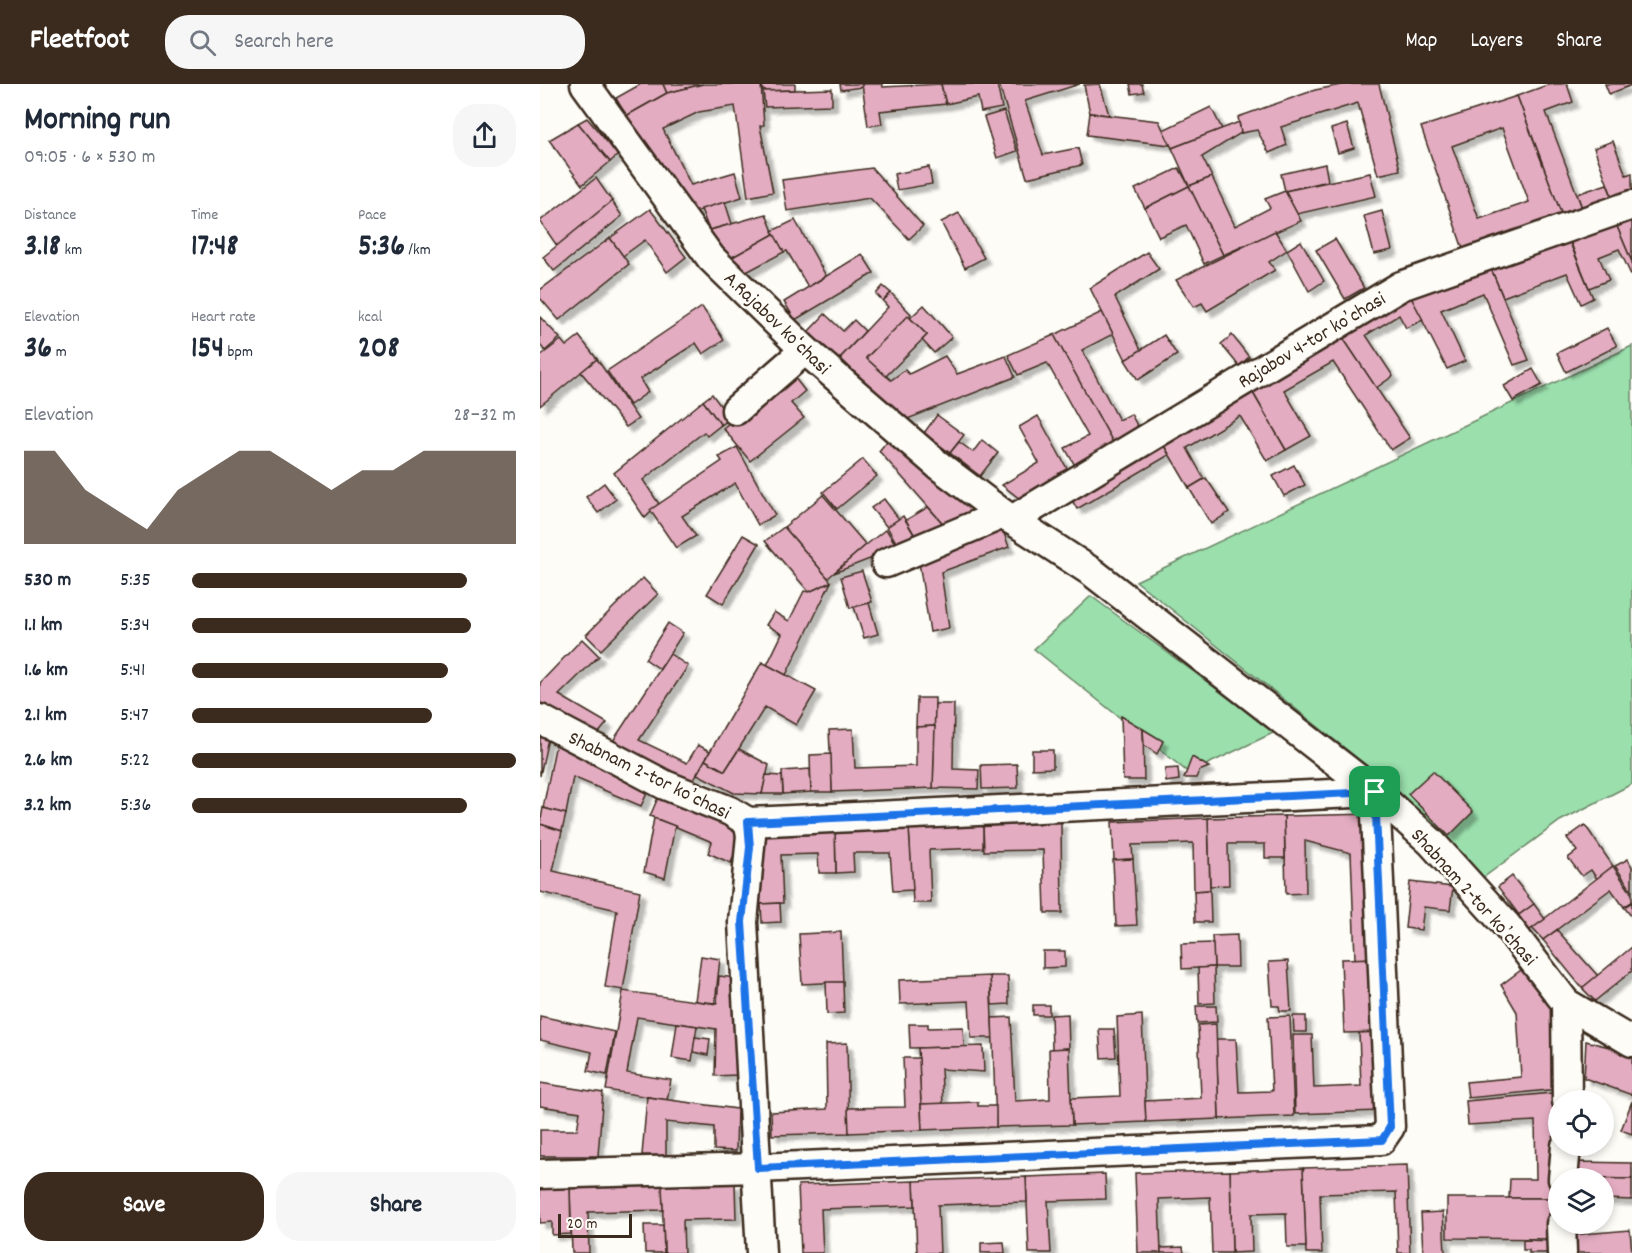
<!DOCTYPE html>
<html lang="en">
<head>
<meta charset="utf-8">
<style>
	:root { --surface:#fff; --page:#f6f6f7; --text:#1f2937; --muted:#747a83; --accent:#3b2a1e }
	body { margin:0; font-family:Dekko,sans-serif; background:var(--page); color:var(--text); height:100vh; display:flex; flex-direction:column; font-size:22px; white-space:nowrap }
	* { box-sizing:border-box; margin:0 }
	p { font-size:20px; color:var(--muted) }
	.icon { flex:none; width:33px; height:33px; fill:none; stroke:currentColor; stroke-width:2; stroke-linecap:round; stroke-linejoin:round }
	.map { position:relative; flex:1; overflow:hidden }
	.details { display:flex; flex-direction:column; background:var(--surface); width:540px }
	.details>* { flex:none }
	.controls { position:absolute; left:1008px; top:1006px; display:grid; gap:12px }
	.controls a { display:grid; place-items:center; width:66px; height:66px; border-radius:50%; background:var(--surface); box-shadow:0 3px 9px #0003; font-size:30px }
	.scale { position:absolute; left:18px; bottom:15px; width:74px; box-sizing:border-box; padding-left:6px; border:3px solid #3b2a1e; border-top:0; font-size:16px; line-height:21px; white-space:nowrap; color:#3b2a1e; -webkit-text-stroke:4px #fdfcf7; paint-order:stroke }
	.pin { position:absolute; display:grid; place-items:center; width:51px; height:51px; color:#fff; margin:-26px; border-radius:12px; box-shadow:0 3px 9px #0006 }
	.round { display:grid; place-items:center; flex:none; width:63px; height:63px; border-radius:24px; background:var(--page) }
	.headline { display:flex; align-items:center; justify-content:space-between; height:102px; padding:0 24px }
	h1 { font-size:33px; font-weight:700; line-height:45px }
	.figures { display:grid; grid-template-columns:repeat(3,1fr); gap:9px; height:102px; padding:6px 24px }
	.figures div { display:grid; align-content:center }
	.figures b { font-size:30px; font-weight:700 }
	.figures small { font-size:16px; font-weight:400 }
	.figures p { font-size:16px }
	.chart { height:168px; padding:12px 24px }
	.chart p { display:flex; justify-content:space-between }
	.chart svg { width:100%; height:108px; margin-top:6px; fill:var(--accent); opacity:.7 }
	.primary-button { display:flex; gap:12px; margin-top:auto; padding:12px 24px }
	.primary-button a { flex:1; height:69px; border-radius:24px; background:var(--accent); color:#fff; font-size:24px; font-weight:700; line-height:69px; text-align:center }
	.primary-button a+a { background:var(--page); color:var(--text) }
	ul { padding:0 24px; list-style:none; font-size:20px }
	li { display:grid; grid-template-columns:96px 72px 1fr; align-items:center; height:45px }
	li i { height:15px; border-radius:8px; background:var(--accent) }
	header { display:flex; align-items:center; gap:36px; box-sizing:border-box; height:84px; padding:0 30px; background:var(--accent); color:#fff }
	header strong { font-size:28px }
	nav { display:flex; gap:33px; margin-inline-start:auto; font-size:21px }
	.search { width:420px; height:54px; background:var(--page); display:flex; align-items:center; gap:15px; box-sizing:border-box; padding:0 21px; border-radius:24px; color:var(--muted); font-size:22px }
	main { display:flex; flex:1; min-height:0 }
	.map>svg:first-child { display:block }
</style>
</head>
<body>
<header>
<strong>Fleetfoot</strong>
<div class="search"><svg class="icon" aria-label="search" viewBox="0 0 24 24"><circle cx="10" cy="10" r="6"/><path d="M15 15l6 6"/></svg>Search here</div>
<nav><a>Map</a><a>Layers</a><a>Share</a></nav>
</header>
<main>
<section class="details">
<div class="headline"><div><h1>Morning run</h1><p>09:05 · 6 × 530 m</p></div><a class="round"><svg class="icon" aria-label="share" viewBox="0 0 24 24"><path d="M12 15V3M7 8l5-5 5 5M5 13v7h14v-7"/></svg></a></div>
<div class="figures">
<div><p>Distance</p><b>3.18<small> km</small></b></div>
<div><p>Time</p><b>17:48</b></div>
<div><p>Pace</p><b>5:36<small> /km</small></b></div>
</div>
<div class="figures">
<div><p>Elevation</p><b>36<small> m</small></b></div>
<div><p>Heart rate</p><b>154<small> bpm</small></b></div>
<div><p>kcal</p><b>208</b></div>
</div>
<div class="chart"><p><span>Elevation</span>28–32 m</p>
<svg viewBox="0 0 160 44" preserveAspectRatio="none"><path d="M0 44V6L10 6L20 22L30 30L40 38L50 22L60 14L70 6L80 6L90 14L100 22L110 14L120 14L130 6L140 6L150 6L160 6V44z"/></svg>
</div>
<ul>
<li><b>530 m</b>5:35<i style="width:85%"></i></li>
<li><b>1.1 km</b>5:34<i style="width:86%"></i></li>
<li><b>1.6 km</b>5:41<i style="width:79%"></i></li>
<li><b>2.1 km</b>5:47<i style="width:74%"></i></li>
<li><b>2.6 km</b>5:22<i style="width:100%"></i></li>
<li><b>3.2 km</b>5:36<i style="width:85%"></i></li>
</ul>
<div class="primary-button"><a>Save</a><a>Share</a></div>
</section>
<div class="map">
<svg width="1092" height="1169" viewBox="0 0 1092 1169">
	<defs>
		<filter id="shadow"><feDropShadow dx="5.5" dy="5.5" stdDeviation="1.5" flood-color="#0004"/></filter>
	</defs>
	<rect width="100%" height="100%" fill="#fdfcf7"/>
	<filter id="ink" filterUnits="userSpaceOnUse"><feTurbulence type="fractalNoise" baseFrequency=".0167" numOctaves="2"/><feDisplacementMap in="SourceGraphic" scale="12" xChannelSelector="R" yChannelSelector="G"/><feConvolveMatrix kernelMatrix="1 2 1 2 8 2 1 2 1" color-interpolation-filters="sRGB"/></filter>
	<g filter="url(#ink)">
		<g fill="#9adfac" stroke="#6a8465" stroke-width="1.5">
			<path d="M1092 262V700L1020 737 940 796 827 682 596 497Z"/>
			<path d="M551 512 735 648 649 689 494 565Z"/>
		</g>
		<g fill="#e3acc1" stroke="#3b2a1e" stroke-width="1.5" fill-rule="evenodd" filter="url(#shadow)">
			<path d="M101 0H123L127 9 86 32 76 14Z"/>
			<path d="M123 0H163L127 9Z"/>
			<path d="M163 0H221L224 41 220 42 233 108 208 113 195 22 159 28 123 45 151 101 195 88 202 113 149 130 86 32 127 9Z"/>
			<path d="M222 0H255V6L223 7Z"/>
			<path d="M300 0H322V3L301 6Z"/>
			<path d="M322 0H342L343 3 401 0 406 20 340 27 342 40 328 42Z"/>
			<path d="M401 0H457L462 24 441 28 438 13 406 20Z"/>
			<path d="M459 0H540L485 17 503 71 538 64 542 81 487 94Z"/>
			<path d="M560 0 569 31 550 29 544 1Z"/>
			<path d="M590 0H602L604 8 592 10Z"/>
			<path d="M806 0H839L860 86 838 91 818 19 741 43 747 61 729 69 717 46 701 49 698 33 775 6Z"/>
			<path d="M1010 0H1027L1033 18 1006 28 1044 129 1024 137 977 12Z"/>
			<path d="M1065 0H1092V1L1069 10Z"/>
			<path d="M292 5V21L225 23 223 7Z"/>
			<path d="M977 12 1024 137 924 168 881 43ZM962 44 989 118 939 135 912 62Z"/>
			<path d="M671 23 682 45 632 64 623 46Z"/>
			<path d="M464 27 477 67 457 74 444 33Z"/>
			<path d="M550 29 619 37 630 61 547 51Z"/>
			<path d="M47 34 78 71 70 78 38 39Z"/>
			<path d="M699 38 701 49 662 73 672 93 649 102 632 64Z"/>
			<path d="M38 39 70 78 42 101 9 56Z"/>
			<path d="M807 40 814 64 798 69 791 45Z"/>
			<path d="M1073 57 1086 91 1092 89V113L1075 120 1054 64Z"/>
			<path d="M785 80 788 97 745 107 741 90Z"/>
			<path d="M389 83 392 100 357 106 354 90Z"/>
			<path d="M332 84 383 142 369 155 330 114 247 127 242 96Z"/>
			<path d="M639 84 649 102 605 124 595 105Z"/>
			<path d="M830 89 836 112 757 130 745 107Z"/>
			<path d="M672 93 695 142 730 124 725 115 745 107 761 137 683 171 649 102Z"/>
			<path d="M56 94 72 117 17 162 0 137Z"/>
			<path d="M1067 100 1075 120 1044 129 1037 110Z"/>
			<path d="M649 102 683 171 664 180 646 141 619 153 605 124Z"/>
			<path d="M72 117 82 132 14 187 3 173Z"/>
			<path d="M185 118 192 140 169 146 161 125Z"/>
			<path d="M110 125 146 173 127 188 105 156 83 172 70 154Z"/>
			<path d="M842 127 852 166 834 170 824 132Z"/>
			<path d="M419 129 444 174 425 184 401 138Z"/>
			<path d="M226 130 234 150 189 175 167 147Z"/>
			<path d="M1092 132V178L1075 138Z"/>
			<path d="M255 136 286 192 268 203 247 167 244 168 232 147Z"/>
			<path d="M1075 138 1092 178V193L1079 165 1059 173 1069 196 1049 204 1030 157Z"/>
			<path d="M735 147 747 166 729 178 735 186 667 227 662 219 654 223 636 196Z"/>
			<path d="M234 150 244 168 201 191 189 175Z"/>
			<path d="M70 154 89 180 19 236 0 214V206Z"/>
			<path d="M795 155 824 204 805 215 776 166Z"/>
			<path d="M761 157 784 197 769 207 747 166Z"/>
			<path d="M1030 159 1053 214 1041 220 1027 189 963 213 949 180 962 175 964 182Z"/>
			<path d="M607 168 619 185 575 213 601 266 586 276 550 204Z"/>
			<path d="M322 170 334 189 255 236 244 218Z"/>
			<path d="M949 180 989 276 974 281 943 209 901 226 925 277 907 285 866 204Z"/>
			<path d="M343 202 351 209 343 217 336 210Z"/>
			<path d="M866 204 883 236 866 244 859 231 826 251 853 292 836 304 797 245Z"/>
			<path d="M351 209 371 230 326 274 351 296 365 286 369 290 405 272 417 290 466 272 475 293 365 336 300 274 348 223 343 217Z"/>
			<path d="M384 221 412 253 394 269 382 256 387 251 370 234Z"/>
			<path d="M162 223 184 256 163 270 156 259 100 295 108 308 90 321 67 287Z"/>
			<path d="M562 228 573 250 542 266 579 336 591 330 601 349 576 364 514 251Z"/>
			<path d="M285 230 303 247 314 236 325 247 298 276 268 248Z"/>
			<path d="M368 232 387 251 346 292 326 274Z"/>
			<path d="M0 233 20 254 5 267 0 261Z"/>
			<path d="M1067 244 1077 262 1026 288 1017 269Z"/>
			<path d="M797 245 870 354 851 366 793 278 744 306 771 352 746 366 706 297Z"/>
			<path d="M514 251 576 364 537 385 525 364 548 352 507 279 478 291 468 271Z"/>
			<path d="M624 251 637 271 598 296 585 276Z"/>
			<path d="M692 251 709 273 699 282 681 260Z"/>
			<path d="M39 252 57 275 0 322V272L21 256 26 262Z"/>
			<path d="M57 275 98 335 86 343 41 288Z"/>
			<path d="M993 285 1002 301 973 317 964 302Z"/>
			<path d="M251 289 265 307 251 319 264 334 210 377 183 344Z"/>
			<path d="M706 297 746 366 727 377 700 332 647 364 664 395 649 404 619 353Z"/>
			<path d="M172 310 190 335 181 341 163 317Z"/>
			<path d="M163 317 181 341 167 352 164 348 103 396 119 420 105 434 74 389Z"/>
			<path d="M397 331 424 351 410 369 384 349Z"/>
			<path d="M498 332 529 388 480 415 462 401 499 379 479 343Z"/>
			<path d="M352 351 448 430 407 444 339 367Z"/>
			<path d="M619 353 629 371 537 425 526 406Z"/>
			<path d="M442 356 458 369 440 392 410 369 419 358 433 368Z"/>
			<path d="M197 363 235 431 218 441 195 399 142 432 156 452 136 464 110 426 182 377 179 373Z"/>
			<path d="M323 375 337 392 297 425 283 408Z"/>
			<path d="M754 381 765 401 744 412 733 392Z"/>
			<path d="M666 394 689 428 671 440 649 404Z"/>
			<path d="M64 399 76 415 58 429 46 413Z"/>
			<path d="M283 411 326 461 288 494 244 443Z"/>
			<path d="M344 415 359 435 347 443 331 424Z"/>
			<path d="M388 423 407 444 378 457 366 436Z"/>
			<path d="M363 432 378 457 360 465 347 443Z"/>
			<path d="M461 441 469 463 401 488 409 544 390 548 378 472Z"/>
			<path d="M244 443 288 494 291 498 269 508 225 457Z"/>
			<path d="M346 445 358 464 294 489 326 461Z"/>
			<path d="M203 451 219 460 183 520 167 510Z"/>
			<path d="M322 487 332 518 310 524 301 493Z"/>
			<path d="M103 494 118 510 61 566 46 551Z"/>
			<path d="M291 498 246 591 227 581 242 550 226 541 234 528 249 537 264 507 269 508Z"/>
			<path d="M329 519 338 550 324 554 314 523Z"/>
			<path d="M128 539 143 549 120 585 105 575Z"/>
			<path d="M42 555 59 572 19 611 67 639 53 656 0 622V599Z"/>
			<path d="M130 570 148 582 99 656 147 679 158 661 170 667 150 703 69 663Z"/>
			<path d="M222 578 276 607 256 641 225 623 185 687 165 676Z"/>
			<path d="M377 614H395V642L376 643Z"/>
			<path d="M395 620H414L413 685 439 686 438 705 393 704Z"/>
			<path d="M581 632 603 645 604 696H583Z"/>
			<path d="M0 639 13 647 7 659 0 692Z"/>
			<path d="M395 642 393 704 292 708 289 646 313 645 315 684 376 682V643Z"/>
			<path d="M603 645 623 657 617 670 604 661Z"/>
			<path d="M16 659 110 703 101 722 33 693 26 730 3 724Z"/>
			<path d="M199 665 229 681 222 710 194 709 157 690 165 676 185 687Z"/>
			<path d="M492 666H513V684L492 685Z"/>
			<path d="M291 670 292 708H271L270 671Z"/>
			<path d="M652 673 669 683 659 687 656 694H644Z"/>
			<path d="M477 680 478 704 442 705 441 681Z"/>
			<path d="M638 684 639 696 626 698 625 685Z"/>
			<path d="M270 685 271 708 243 710 242 687Z"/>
			<path d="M893 687 933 728 909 752 868 710Z"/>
			<path d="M226 691 242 692 243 710H222Z"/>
			<path d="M120 709 204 743 191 779 168 769 172 758 110 732Z"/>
			<path d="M3 724 26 730 22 747 0 740Z"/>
			<path d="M833 730 837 874 815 875 811 769 765 757 766 809 746 810 744 732Z"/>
			<path d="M744 732 745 774H725V760H688L689 801 670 802 668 734Z"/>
			<path d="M114 734 135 742 125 794 104 788Z"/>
			<path d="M668 734 670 806 654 807 653 759 592 761 593 775 574 776 572 738Z"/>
			<path d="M521 738 522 829H505L503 766 444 767 443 742Z"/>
			<path d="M0 740 22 747 13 787 100 807 83 906 65 903 77 826 0 808Z"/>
			<path d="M1045 741 1073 782 1057 795 1051 786 1042 792 1028 774 1037 767 1027 754Z"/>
			<path d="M443 742V764L389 766 391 819H373L369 744Z"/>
			<path d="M369 744 373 806 353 807 350 769H313L314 788 296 789 295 746Z"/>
			<path d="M295 746 296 789H279L278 770 241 771 243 819 219 820 217 748Z"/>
			<path d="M593 775 597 841 576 842 573 776Z"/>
			<path d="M1088 775 1092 783V807L1075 782Z"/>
			<path d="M1073 782 1092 810V818L1084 823 1071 805 1003 856 992 844Z"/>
			<path d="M972 792 994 820 979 831 958 803Z"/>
			<path d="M870 798 913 803 910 826 884 823 881 846 865 844Z"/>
			<path d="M670 806 671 838H655L654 807Z"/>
			<path d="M1092 818V833L1084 823Z"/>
			<path d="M240 819 241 838 222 839 221 820Z"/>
			<path d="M994 820 1005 835 987 848 976 833Z"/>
			<path d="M1017 846 1058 892 1042 904 1003 856Z"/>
			<path d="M301 848 303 898 262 900 259 850Z"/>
			<path d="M697 851 698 883H674L672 852Z"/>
			<path d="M673 859 674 883 642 885 641 860Z"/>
			<path d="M1092 863V887L1055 917 1042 904Z"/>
			<path d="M503 867H525V883L503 884Z"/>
			<path d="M161 872 180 875 175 919 155 917Z"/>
			<path d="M840 874 843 948 804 949 801 875Z"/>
			<path d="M748 877 751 927H740L739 922H732L729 878Z"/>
			<path d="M674 883 675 919 659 920 658 884Z"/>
			<path d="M985 883 1011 925 1019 1005 928 1014 926 998 981 993 977 928 961 901Z"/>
			<path d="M179 892 197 894V991L175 992 176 945 97 933 87 989 131 996 127 1016 66 1006 83 907 177 920Z"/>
			<path d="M450 892H468L469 920 452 921Z"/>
			<path d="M450 892 453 954H431L429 917 360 920 359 896Z"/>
			<path d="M286 898H303L304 929 287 930Z"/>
			<rect x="493" y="921" width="16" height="10"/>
			<path d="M656 922H676L677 938 657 939Z"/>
			<path d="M528 930 529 964 512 965 511 931Z"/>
			<path d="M602 931 606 1038 532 1041 531 1014 580 1012 577 933Z"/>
			<path d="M0 932 75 948 67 991 48 987 52 968 0 956Z"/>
			<path d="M750 932 754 1032 679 1035 676 955H696L699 1008 732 1007 728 933Z"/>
			<path d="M753 932H766V948H754Z"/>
			<path d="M471 933 475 1017 510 1015 509 965 529 964 532 1041 456 1043 452 934Z"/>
			<path d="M137 939 157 942 152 977 132 974Z"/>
			<path d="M369 940H388V944L423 943 424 963 370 964Z"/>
			<path d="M676 940 679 1035 606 1038 605 1017 661 1014 658 941Z"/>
			<path d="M559 945H574L576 973 561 974Z"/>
			<path d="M837 948 840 1027 755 1030 753 951H772L774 1004 821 1002 819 949Z"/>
			<path d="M155 953 170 955 168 971 153 968Z"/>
			<path d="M1046 957 1092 969V1011L1044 994Z"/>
			<path d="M307 959 309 1049 232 1051 231 1028 287 1025 286 960Z"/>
			<path d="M443 962 444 988 401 985 403 1020H381L378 964Z"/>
			<path d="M363 974H379L382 1046 309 1049 308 1024 365 1023Z"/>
			<path d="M0 999 63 1009 58 1072H0V1046H37L40 1028 0 1022Z"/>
			<path d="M1023 1008 1018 1017V1114H969L970 1095H996L995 1037 928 1041 926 1017Z"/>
			<path d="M107 1013 197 1025 196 1067 174 1066V1043L126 1038V1072L102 1071Z"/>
			<path d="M1092 1017V1050L1081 1046Z"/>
			<path d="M438 1018V1022H456V1043L382 1046 381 1020Z"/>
			<path d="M1036 1078 1092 1079V1095L1036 1094Z"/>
			<path d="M867 1081 870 1169H858L856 1108 780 1110 782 1169H766L763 1084Z"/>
			<path d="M763 1084 766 1163H747L746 1129 711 1130 712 1168 692 1169 690 1087Z"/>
			<path d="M690 1087 692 1169H672L670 1113 619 1115 621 1169H598L595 1089Z"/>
			<path d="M565 1090 566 1115 508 1117 511 1169H489L486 1093Z"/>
			<path d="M486 1093 487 1118 398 1121 400 1169H377L374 1097Z"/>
			<path d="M1036 1094 1092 1095V1116L1064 1115V1095Z"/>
			<path d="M374 1097 375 1122 281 1125 283 1169H261L258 1101Z"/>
			<path d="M195 1099 196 1135 143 1136 144 1169H124L122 1101Z"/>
			<path d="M122 1101 123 1126 48 1128 49 1169H32L30 1104Z"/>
			<path d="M0 1104H30L31 1150 12 1151V1138L0 1139Z"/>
			<path d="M907 1114H1018L1017 1155 907 1154Z"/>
			<path d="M903 1128 905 1169H883L881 1129Z"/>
			<path d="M104 1141H123L124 1169H105Z"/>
			<path d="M1090 1146 1092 1169H1030V1151Z"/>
			<path d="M983 1156 1014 1157V1169H989V1166H983Z"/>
			<path d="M464 1158 465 1169H441V1159Z"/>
			<path d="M643 1163 644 1169H621V1164Z"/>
		</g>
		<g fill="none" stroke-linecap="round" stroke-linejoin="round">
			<g stroke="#3b2a1e" stroke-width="33">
				<g id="minor">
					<path d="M196 326 265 266"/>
					<path d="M472 436 861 202 1092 121"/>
					<path d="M346 479 463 430"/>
					<path d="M0 635 125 701 190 727 208 738 835 708 891 758 967 842 1026 919 1092 958"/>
					<path d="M208 738 211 751 203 838 221 1169"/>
					<path d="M1026 919 1027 1017"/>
					<path d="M0 1090 218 1084 841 1056 850 1043 835 708 552 488 463 430 398 381 265 266 171 174 45 0"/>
					<path d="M1023 1095 1026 1062"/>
					<path d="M1021 1140 1022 1169"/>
				</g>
			</g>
			<use href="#minor" stroke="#fdfcf7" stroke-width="28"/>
		</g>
	</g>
	<g fill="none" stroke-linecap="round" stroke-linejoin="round" filter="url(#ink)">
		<g stroke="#fff" stroke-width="12">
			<path id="route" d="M835 708 850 1043 842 1056 218 1084 202 838 210 763 208 738Z"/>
		</g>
		<use href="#route" stroke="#1a73e8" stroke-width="8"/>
	</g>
	<g text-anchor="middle" stroke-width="5" stroke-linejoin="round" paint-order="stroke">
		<g font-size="20" fill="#3b2a1e" stroke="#fdfcf7">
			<text transform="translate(238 238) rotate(44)" y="7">A.Rajabov koʻchasi</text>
			<text transform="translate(771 255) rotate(-31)" y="7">Rajabov 4-tor koʼchasi</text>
			<text transform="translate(110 690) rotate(26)" y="7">Shabnam 2-tor koʼchasi</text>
			<text transform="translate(935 812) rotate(48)" y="7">Shabnam 2-tor koʼchasi</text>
		</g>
	</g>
</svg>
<div class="controls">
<a><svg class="icon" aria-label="locate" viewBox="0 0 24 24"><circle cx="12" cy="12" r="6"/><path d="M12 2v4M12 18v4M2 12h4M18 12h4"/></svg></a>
<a><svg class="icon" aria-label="layers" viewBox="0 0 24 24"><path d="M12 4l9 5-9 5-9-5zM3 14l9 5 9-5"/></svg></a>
</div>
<div class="scale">20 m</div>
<div class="pin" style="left:835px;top:708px;background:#1e9e55"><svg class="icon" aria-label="arrive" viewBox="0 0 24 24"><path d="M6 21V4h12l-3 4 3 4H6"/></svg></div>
</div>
</main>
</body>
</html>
